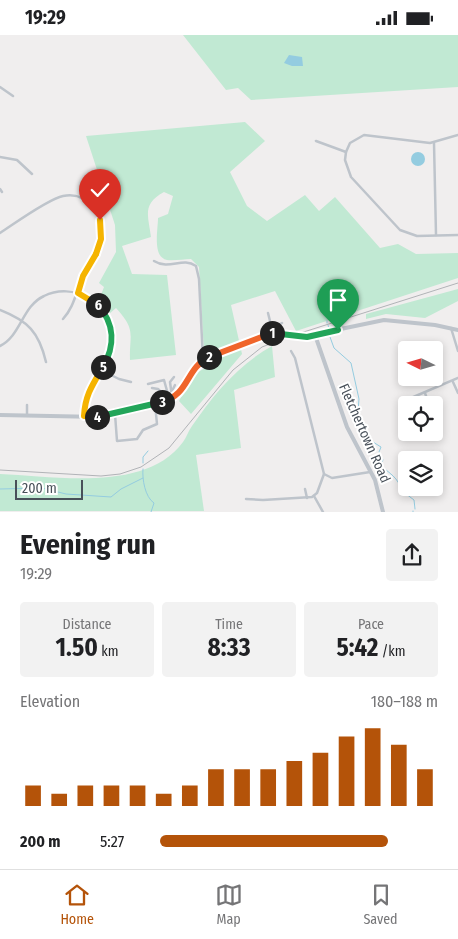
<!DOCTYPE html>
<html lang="en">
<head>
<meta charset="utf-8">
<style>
	:root { --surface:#fff; --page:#f2f2f2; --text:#202124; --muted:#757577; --line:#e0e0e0; --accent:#b45309 }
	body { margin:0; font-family:"Fira Sans Condensed",sans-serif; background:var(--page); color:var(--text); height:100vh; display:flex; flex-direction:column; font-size:19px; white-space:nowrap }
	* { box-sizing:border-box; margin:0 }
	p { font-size:16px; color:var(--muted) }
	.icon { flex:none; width:28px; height:28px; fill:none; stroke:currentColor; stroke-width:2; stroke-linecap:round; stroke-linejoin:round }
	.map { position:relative; height:477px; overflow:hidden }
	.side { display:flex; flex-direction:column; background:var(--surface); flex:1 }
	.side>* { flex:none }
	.needle { width:32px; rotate:275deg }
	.buttons { position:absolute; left:398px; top:306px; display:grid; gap:10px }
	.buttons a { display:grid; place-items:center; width:45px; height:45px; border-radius:5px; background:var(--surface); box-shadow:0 2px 8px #0003; font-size:25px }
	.scale { position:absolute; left:15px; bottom:12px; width:68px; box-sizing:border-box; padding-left:5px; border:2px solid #485059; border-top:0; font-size:14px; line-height:18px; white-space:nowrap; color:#485059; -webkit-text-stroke:4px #fff; paint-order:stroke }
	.pin { position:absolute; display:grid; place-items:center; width:42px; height:42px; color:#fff; margin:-51px -21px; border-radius:50% 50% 50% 0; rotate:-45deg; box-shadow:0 0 5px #0007 }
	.pin .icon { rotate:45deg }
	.km { position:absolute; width:25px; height:25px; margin:-12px; border-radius:50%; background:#222; color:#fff; font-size:14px; line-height:25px; text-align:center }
	.round { display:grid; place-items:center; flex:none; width:52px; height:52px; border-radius:5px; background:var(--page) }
	.overview { display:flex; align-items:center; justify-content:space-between; height:85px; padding:0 20px }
	h1 { font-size:28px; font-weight:700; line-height:38px }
	.metrics { display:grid; grid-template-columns:repeat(3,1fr); gap:8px; height:85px; padding:5px 20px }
	.metrics div { display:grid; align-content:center; border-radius:5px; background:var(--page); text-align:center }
	.metrics b { font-size:25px; font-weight:700 }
	.metrics small { font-size:14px; font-weight:400 }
	.metrics p { font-size:14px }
	.chart { height:140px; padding:10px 20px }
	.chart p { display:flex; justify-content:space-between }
	.chart svg { width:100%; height:90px; margin-top:5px; stroke:var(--accent); stroke-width:6 }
	ul { padding:0 20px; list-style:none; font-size:16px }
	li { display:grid; grid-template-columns:80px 60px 1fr; align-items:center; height:38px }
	li i { height:12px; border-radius:6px; background:var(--accent) }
	.status { display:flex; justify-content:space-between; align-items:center; height:35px; padding:0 25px; background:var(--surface); direction:ltr }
	.status svg { height:14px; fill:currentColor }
	.tab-bar { display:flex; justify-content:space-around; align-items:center; height:70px; border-top:1px solid var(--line); background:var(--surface); font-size:14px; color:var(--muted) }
	.tab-bar a { display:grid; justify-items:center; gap:2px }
	.tab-bar .on { color:var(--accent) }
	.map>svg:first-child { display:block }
</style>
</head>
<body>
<div class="status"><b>19:29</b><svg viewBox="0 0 49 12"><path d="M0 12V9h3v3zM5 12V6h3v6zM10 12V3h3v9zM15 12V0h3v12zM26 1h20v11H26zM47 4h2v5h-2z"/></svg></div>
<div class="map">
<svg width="458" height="477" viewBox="0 0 458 477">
	<rect width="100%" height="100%" fill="#f0eeee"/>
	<g fill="#c1e9d3">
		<path d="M183 0H458V52L251 65 238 53 226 55Z"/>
		<path d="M245 87 265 106 230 137 247 171 267 186 305 160 319 176 335 162 380 213 398 209 416 219 458 218V243L296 296 275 256 231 270 242 319 191 379 179 366 193 340 205 333 199 232 191 224C184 224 174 226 167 225 152 222 158 195 158 183L168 179 173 161 164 157C142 169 148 180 151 202L122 211 132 239 167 240 176 320 130 325C129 299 137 296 116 273L109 279 99 265 104 252 99 248 116 217 115 190 86 101Z"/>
		<path d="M458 254V266L425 283 386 279 366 284V279Z"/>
		<path d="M272 311 275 342 234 355 241 413 196 420 204 476H0V439C54 441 146 458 183 407 187 402 188 396 192 391 214 359 238 330 272 311Z"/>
	</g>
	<g fill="#94cce0">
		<path d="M289 20 302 22 303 31H292L284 28Z"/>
		<circle cx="418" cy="124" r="7"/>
	</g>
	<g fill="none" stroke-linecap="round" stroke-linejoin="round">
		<g stroke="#94cce0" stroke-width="1">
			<path d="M327 286V288"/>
			<path d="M328 290 329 294"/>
			<path d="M330 302 334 313 351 328 359 364 358 376 361 393 366 394 365 402 381 412 379 417 383 425 380 430C389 438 399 443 401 455L414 465 415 474"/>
			<path d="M143 428V422L148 416"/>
			<path d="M143 434C142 444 145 462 154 468L151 477"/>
			<path d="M0 454 42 453 66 459 111 462 121 454 143 443"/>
			<path d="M413 476V477"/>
		</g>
		<g stroke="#bec4cb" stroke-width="2.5">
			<path d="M0 52 13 61"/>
			<path d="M458 100 430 108 364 100 350 108 346 117 345 125 351 142 400 195 417 201 458 200"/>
			<path d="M316 106 346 117"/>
			<path d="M434 108 436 200"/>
			<path d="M0 122 17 125 32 139"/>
			<path d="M0 154 2 157"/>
			<path d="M0 198C14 189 48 164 63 161 90 155 106 186 100 209 97 221 89 229 84 240 76 255 75 271 63 284"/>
			<path d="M154 226C170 236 182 221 196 231L199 244 203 325"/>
			<path d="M0 275C28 286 39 297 46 327"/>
			<path d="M268 278 273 298"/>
			<path d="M451 293 458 316"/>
			<path d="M271 294 282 288"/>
			<path d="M0 311C21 301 22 271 44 261 58 254 75 255 88 263 108 275 119 301 108 323 102 335 92 345 87 359 84 366 84 373 83 381"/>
			<path d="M291 316 295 323 324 439 332 443 370 437"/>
			<path d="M101 335 119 344 131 347"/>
			<path d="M453 347 458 358"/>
			<path d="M148 349 164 345 169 363"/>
			<path d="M152 353 158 354 169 365"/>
			<path d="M171 358 175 350"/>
			<path d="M425 358 429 370"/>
			<path d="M172 362 170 347 174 342"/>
			<path d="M27 370V380"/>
			<path d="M115 379 117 406 137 404 143 395 157 389 155 369"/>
			<path d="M402 381 403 372 411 363 458 343"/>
			<path d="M434 387V389"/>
			<path d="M305 454 307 463"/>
			<path d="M314 461 323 477"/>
			<path d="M246 464 263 465 312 462 317 458 324 439"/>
		</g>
		<g stroke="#bec4cb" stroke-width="4">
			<path d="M315 300 347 392 375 445 383 477"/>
			<path d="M0 380 100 382 165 366 180 358 200 327 273 298 307 301 384 285 435 290 458 295"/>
		</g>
		<path stroke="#b1b3b7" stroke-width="1" d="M0 435 101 441 120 439 141 432 169 413 233 335 262 312 291 301 458 248"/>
	</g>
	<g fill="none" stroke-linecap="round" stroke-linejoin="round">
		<g stroke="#fff" stroke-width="10">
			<path id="split-1" d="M272 298 307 302 338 295"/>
		</g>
		<g stroke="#fff" stroke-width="10">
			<path id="split-2" d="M209 322 272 298"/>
		</g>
		<g stroke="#fff" stroke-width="10">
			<path id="split-3" d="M162 367C190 359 185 334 209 322"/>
		</g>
		<g stroke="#fff" stroke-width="10">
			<path id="split-4" d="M97 382 162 367"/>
		</g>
		<g stroke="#fff" stroke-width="10">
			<path id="split-5" d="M97 382 84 381C85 360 93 349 103 332"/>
		</g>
		<g stroke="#fff" stroke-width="10">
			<path id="split-6" d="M98 270C115 289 115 311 103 332"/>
		</g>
		<g stroke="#fff" stroke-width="10">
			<path id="split-7" d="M96 219 83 241 78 258 98 270"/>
		</g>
		<g stroke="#fff" stroke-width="10">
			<path id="split-8" d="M96 219 101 204 100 185"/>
		</g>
		<use href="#split-1" stroke="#22a559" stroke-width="6"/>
		<use href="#split-2" stroke="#f0652b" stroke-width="6"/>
		<use href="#split-3" stroke="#f0652b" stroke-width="6"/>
		<use href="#split-4" stroke="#22a559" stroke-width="6"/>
		<use href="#split-5" stroke="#f5b400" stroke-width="6"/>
		<use href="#split-6" stroke="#22a559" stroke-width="6"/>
		<use href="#split-7" stroke="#f5b400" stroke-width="6"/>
		<use href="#split-8" stroke="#f5b400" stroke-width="6"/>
	</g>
	<g text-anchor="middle" stroke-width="4" stroke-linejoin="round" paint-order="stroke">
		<g font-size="14" fill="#485059" stroke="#fff">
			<text transform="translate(365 398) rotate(66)" y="5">Fletchertown Road</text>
		</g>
	</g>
</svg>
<div class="buttons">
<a><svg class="needle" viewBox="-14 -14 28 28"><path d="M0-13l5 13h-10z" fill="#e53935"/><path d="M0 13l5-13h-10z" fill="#757577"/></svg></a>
<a><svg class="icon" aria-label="locate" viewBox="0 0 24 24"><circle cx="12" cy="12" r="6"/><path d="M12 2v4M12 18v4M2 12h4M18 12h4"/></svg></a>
<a><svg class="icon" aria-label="layers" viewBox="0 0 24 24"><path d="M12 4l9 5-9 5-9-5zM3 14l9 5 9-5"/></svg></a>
</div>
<div class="scale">200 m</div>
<div class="pin" style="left:338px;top:295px;background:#1e9e55"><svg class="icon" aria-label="arrive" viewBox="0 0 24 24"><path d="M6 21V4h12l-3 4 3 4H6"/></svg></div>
<div class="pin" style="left:100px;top:185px;background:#d93025"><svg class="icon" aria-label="check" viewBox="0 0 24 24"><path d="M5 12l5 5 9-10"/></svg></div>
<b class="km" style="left:272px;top:298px">1</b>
<b class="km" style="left:209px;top:322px">2</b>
<b class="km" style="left:162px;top:367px">3</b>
<b class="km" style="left:97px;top:382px">4</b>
<b class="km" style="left:103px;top:332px">5</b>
<b class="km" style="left:98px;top:270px">6</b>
</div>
<section class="side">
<div class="overview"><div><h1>Evening run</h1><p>19:29</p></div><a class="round"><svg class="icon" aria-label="share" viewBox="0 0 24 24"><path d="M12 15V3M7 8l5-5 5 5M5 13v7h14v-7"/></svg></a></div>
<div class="metrics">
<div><p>Distance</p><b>1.50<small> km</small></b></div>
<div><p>Time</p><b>8:33</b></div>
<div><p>Pace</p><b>5:42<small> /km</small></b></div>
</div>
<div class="chart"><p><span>Elevation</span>180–188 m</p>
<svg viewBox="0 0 160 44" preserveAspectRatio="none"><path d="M5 44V34M15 44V38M25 44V34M35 44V34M45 44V34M55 44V38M65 44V34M75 44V26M85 44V26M95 44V26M105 44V22M115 44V18M125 44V10M135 44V6M145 44V14M155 44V26"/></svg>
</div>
<ul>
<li><b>200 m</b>5:27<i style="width:82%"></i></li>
</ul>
</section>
<nav class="tab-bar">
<a class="on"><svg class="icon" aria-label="home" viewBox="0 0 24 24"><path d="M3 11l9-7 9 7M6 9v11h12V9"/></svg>Home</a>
<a><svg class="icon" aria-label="map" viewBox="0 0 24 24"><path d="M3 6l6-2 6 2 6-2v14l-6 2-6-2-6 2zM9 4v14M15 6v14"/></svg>Map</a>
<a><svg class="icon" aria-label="saved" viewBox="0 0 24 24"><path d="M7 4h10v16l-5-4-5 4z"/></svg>Saved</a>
</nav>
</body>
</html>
